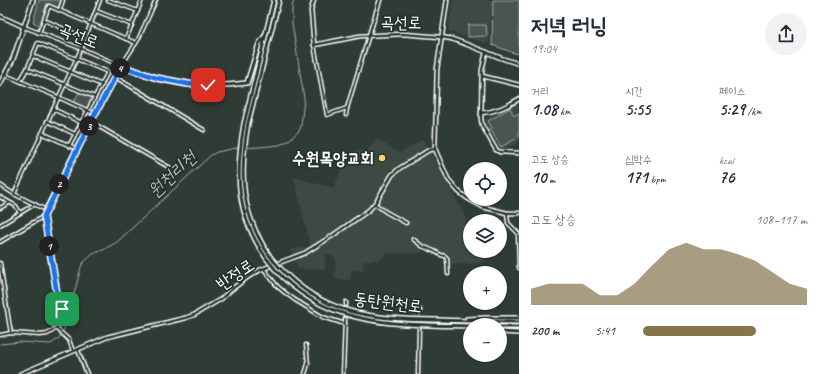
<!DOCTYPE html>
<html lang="ko">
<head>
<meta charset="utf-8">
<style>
	:root { --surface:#fff; --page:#f2f2f3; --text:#1f2937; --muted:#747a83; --accent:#84754c }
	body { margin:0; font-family:Caveat,"Poor Story",sans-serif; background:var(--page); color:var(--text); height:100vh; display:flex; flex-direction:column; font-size:15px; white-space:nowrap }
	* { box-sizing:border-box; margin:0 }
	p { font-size:13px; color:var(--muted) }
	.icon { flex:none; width:22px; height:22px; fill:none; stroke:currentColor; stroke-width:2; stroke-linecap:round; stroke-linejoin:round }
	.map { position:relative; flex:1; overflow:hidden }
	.details { display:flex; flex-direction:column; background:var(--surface); width:300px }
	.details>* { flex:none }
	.tools { position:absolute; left:463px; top:162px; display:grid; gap:8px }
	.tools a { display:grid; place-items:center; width:44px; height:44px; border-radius:50%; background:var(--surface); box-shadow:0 1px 3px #0004; font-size:20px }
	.pin { position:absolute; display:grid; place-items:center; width:34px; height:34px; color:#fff; margin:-17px; border-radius:8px; box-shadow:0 2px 6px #0006 }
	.km { position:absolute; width:20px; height:20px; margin:-10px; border-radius:50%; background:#222; color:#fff; font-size:11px; line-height:20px; text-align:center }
	.round { display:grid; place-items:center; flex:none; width:42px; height:42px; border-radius:21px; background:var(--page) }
	.head { display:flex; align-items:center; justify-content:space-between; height:68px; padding:0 12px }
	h1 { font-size:22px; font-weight:700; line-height:30px }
	.metrics { display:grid; grid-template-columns:repeat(3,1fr); gap:6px; height:68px; padding:4px 12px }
	.metrics div { display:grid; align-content:center }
	.metrics b { font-size:17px; font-weight:700 }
	.metrics small { font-size:11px; font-weight:400 }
	.metrics p { font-size:11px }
	.chart { height:112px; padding:8px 12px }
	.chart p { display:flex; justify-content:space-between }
	.chart svg { width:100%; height:72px; margin-top:4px; fill:var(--accent); opacity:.7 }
	ul { padding:0 12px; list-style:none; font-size:13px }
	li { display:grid; grid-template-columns:64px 48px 1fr; align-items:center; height:30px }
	li i { height:10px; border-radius:5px; background:var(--accent) }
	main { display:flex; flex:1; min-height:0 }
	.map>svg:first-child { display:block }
</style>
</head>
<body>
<main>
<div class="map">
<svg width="519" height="374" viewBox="0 0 519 374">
	<rect width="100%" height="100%" fill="#2f3b35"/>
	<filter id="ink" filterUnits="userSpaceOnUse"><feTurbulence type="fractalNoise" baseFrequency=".025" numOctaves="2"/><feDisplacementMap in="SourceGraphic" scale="8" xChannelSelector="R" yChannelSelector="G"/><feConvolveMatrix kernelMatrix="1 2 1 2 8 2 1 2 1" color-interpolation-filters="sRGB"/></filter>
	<g filter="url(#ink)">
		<g fill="#3c4842">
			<path d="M453 0H493L489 42 485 43 450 32 448 29Z"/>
			<path d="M519 100V142L503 150H500L485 123 484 120Z"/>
			<path d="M376 139 400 153 423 139 467 219 465 222 470 238V251H495L489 254 490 257 483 262 471 264H447L445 256 423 249 422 253 386 254 378 261 374 260 364 261 363 270H352L350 280 335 279 336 258 325 253V269H298L290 250 310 246 294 177 322 185 334 187 347 154 356 150 367 151Z"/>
		</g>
		<g fill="#4a544f" stroke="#a4aaa7">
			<path d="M39 0H61L58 8 47 3 40 26 33 22Z"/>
			<path d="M493 0H519V54L514 53 492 45Z"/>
			<path d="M468 25H486L487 36 468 37Z"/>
			<path d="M79 92 92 98 93 99 88 109H87L73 103Z"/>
			<path d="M510 108 514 116 518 113 519 114V137L501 147 490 129 492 128 488 121Z"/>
		</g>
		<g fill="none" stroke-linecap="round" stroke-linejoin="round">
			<path stroke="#a9afac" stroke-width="1" d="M0 344 20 342 50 344 54 342 59 338 64 330 74 294 81 267 83 263 93 254 103 250 117 242 211 155 217 152 236 148 260 147 279 145 288 141 299 131 301 126 304 98 292 23V7L294 0"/>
			<g stroke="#444f49" stroke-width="2" stroke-dasharray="2 1" stroke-linecap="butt">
				<path d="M345 319 346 305"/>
				<path d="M419 328 420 313"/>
			</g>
			<g stroke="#fff" stroke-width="5">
				<g id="minor">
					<path d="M108 0 138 11"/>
					<path d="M60 10 63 0"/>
					<path d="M96 11 132 25"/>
					<path d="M44 20 85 38"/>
					<path d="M24 27 80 48 121 66"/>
					<path d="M39 33 49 6 136 43"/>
					<path d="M126 39 142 0"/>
					<path d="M314 45 327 115 347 108 369 35"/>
					<path d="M33 56 102 85"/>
					<path d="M27 69 95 97"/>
					<path d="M5 75 58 97 95 114"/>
					<path d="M115 77 204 130"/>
					<path d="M20 81 27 69 38 43 108 72 69 146"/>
					<path d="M53 109 82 123"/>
					<path d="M346 115 347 108"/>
					<path d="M47 121 75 134"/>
					<path d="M91 122 172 169"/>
					<path d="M42 133 77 149"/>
					<path d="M0 185 14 194 46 210"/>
					<path d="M14 194 81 49 100 0"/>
					<path d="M0 197 16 206 20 213"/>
					<path d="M375 204 386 212 406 223"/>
					<path d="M0 208 9 203"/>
					<path d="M507 213 508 223 518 233 519 268"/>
					<path d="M0 225 35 204"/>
					<path d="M413 239 422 246 434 251 441 255 445 256 447 258 448 274"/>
					<path d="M0 242 44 216 46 210 95 114 121 66 138 40 156 0"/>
					<path d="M0 263 9 322 11 333"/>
					<path d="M264 269 277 286 284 292 295 300 323 317 345 324"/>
					<path d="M346 305V302"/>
					<path d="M420 313V310"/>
					<path d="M56 328 69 340 73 351"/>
					<path d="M0 335 11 333 40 335 47 334 51 332 56 328 62 309 58 299 44 216"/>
					<path d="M78 350 87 374"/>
					<path d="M305 374 308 364 306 345"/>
					<path d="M343 374 345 319"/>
					<path d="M418 374 419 328"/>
				</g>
			</g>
			<g stroke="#fff" stroke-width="5.5">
				<g id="tertiary">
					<path d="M314 0 311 10 314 45 360 36 403 34 441 37 452 39 463 43 486 52"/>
					<path d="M447 0 437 69 435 149 448 179 458 191 467 198 483 207 507 213H519"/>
					<path d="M0 16 24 27"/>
					<path d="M369 35 380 0"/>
					<path d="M519 64 501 58 486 52 482 70 481 119 482 125 496 150 500 152 519 153"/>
					<path d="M482 76 519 85"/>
					<path d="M481 113C496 112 507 106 519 99"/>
					<path d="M20 374 107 337 185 318 194 315 221 299 232 289 248 277 260 270 305 253 332 236 369 210 376 202 392 175 400 168 429 150 435 149"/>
				</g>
			</g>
			<g stroke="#fff" stroke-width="6">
				<g id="secondary">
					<path d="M121 66C133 70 145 75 157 78 186 86 217 87 247 83L259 44 264 37"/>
					<path d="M0 84 13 59 33 0"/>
					<path d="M271 258C240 214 239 174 248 123L279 0"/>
					<path d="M267 259C236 215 235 175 244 124L274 0"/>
					<path d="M279 267C324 316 373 319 436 320 464 321 491 322 519 322"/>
					<path d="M275 269C328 328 396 324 470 326"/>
					<path d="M467 319 486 318H519"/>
					<path d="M500 327H519"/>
					<path d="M500 332 519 333"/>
				</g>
			</g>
			<use href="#minor" stroke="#26332d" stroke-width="2"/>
			<use href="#tertiary" stroke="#26332d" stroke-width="2.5"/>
			<use href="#secondary" stroke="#26332d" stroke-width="3"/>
			<g stroke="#fff" stroke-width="6" stroke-linecap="butt">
				<g id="secondary-bridge">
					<path d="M271 258 279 267"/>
					<path d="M267 259 275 269"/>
				</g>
			</g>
			<use href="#secondary-bridge" stroke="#26332d" stroke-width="3"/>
		</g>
	</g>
	<g fill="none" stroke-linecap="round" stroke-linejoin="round" filter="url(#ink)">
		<g stroke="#fff" stroke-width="8">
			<path id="route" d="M62 309 58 299 44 216 95 114 121 66 157 78 188 84 208 85"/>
		</g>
		<use href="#route" stroke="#1a73e8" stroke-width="5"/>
	</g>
	<circle fill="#ffd166" stroke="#26332d" stroke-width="1.5" cx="382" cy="158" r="4"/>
	<g text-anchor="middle" stroke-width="3.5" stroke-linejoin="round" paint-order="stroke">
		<g font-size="17" fill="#fff" stroke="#26332d">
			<text transform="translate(401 22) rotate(1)" y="6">곡선로</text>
			<text transform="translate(79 35) rotate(22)" y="6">곡선로</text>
			<text transform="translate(235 274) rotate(-34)" y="6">반정로</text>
			<text transform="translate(388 302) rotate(7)" y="6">동탄원천로</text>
		</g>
		<g font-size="17" font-weight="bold" fill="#fff" stroke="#26332d" text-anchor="end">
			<text x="374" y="164">수원목양교회</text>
		</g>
		<g font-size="18" font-style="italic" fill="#b8bcba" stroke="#26332d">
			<text transform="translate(172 174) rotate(-43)" y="6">원천리천</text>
		</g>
	</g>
</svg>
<div class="tools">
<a><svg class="icon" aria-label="locate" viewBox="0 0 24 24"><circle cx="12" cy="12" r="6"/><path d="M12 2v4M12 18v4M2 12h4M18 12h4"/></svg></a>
<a><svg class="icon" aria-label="layers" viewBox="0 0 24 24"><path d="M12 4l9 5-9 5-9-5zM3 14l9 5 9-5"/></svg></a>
<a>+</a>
<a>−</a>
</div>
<div class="pin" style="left:62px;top:309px;background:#1e9e55"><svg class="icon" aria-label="arrive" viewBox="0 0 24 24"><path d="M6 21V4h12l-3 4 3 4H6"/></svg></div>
<div class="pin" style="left:208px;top:85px;background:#d93025"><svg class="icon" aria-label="check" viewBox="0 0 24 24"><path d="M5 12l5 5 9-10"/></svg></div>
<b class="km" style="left:49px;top:246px">1</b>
<b class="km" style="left:59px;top:184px">2</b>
<b class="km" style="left:89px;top:126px">3</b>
<b class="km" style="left:120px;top:68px">4</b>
</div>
<section class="details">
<div class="head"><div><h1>저녁 러닝</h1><p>19:04</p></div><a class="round"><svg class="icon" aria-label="share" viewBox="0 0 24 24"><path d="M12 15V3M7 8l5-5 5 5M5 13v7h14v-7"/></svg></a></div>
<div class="metrics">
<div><p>거리</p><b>1.08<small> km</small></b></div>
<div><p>시간</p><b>5:55</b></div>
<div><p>페이스</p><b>5:29<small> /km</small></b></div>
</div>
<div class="metrics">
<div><p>고도 상승</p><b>10<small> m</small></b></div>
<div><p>심박수</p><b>171<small> bpm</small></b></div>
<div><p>kcal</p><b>76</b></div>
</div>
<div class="chart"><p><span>고도 상승</span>108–117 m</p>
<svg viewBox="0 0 160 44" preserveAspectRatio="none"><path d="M0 44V34L10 31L20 31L30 31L40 38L50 38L60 31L70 20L80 10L90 6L100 10L110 10L120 13L130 17L140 24L150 31L160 34V44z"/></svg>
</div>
<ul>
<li><b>200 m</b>5:41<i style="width:69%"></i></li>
</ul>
</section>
</main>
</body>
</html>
